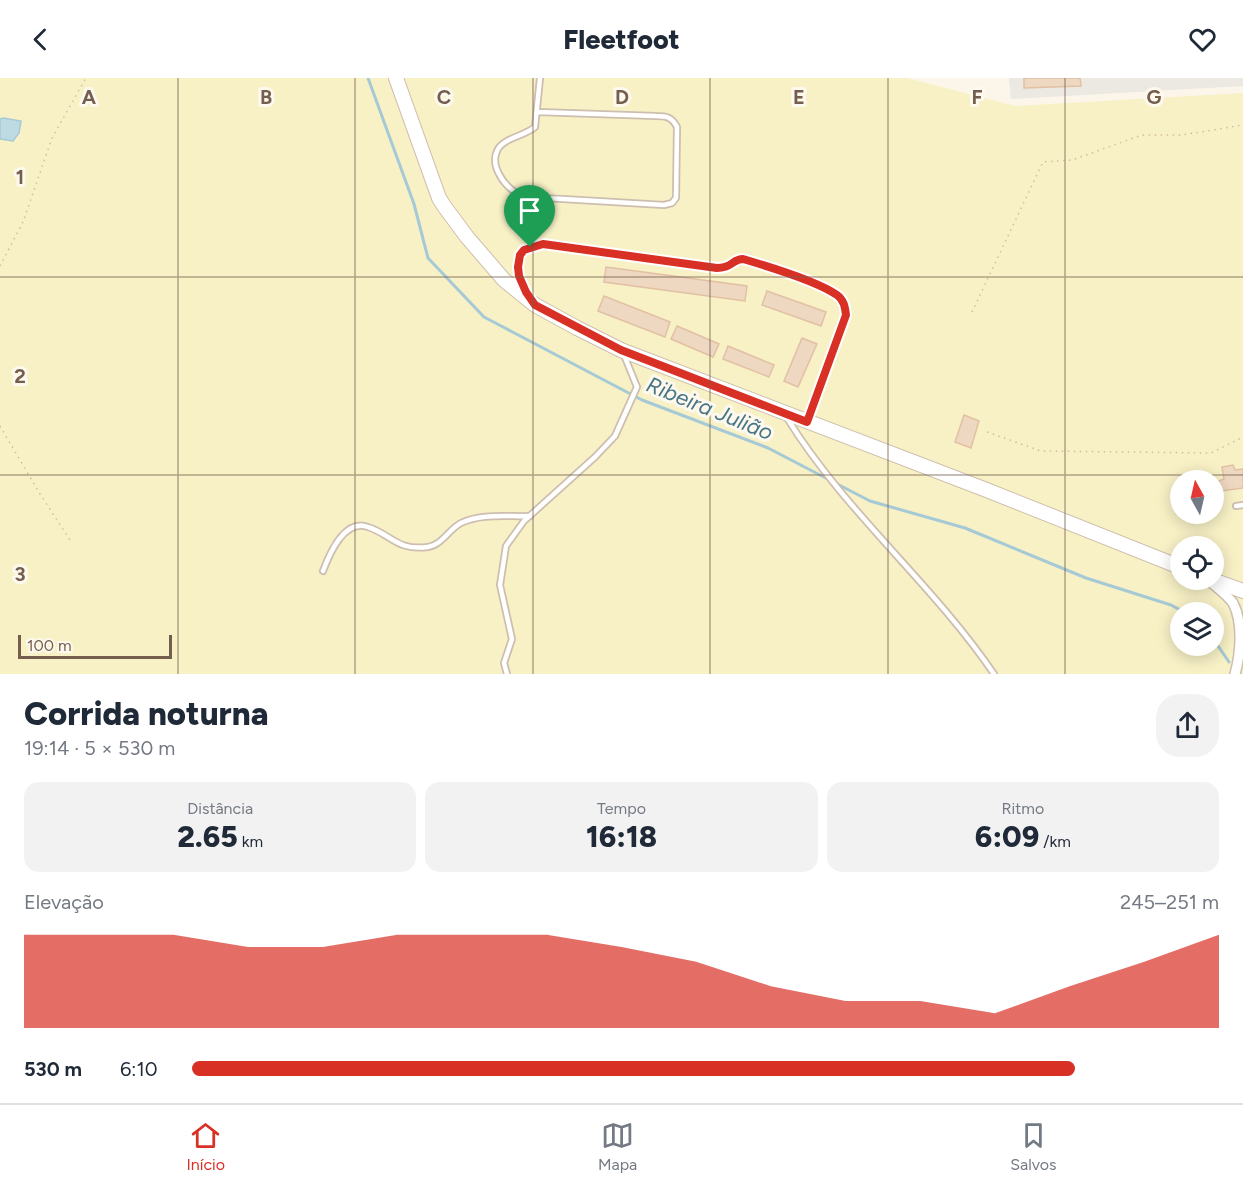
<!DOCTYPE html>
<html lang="pt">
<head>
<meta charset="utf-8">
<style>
	:root { --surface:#fff; --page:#f2f2f3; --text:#1f2937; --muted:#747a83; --line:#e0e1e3; --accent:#d93025 }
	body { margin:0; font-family:Figtree,sans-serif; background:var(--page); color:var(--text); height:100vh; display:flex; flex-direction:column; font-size:22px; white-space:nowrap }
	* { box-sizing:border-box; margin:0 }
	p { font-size:20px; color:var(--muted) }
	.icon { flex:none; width:33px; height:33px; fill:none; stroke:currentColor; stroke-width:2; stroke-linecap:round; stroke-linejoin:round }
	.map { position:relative; height:596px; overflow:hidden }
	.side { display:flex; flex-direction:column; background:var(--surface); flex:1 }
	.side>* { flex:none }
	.needle { width:39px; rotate:352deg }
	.fabs { position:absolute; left:1170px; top:392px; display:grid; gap:12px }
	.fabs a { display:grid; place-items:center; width:54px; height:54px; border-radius:50%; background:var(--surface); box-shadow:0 3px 15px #0003; font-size:30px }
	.scale { position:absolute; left:18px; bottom:15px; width:154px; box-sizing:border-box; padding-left:6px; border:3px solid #745f4e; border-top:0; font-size:16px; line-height:21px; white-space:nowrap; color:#745f4e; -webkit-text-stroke:4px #fef9ef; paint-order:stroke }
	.pin { position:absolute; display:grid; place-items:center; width:51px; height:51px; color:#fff; margin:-62px -26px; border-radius:50% 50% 50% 0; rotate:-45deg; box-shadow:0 0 6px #0007 }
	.pin .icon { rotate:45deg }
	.round { display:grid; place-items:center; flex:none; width:63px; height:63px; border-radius:24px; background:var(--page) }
	.overview { display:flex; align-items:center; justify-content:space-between; height:102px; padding:0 24px }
	h1 { font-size:33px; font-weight:800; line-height:45px }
	.metrics { display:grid; grid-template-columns:repeat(3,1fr); gap:9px; height:102px; padding:6px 24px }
	.metrics div { display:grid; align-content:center; border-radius:15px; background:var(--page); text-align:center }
	.metrics b { font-size:30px; font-weight:800 }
	.metrics small { font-size:16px; font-weight:400 }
	.metrics p { font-size:16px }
	.chart { height:168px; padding:12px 24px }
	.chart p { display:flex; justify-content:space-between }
	.chart svg { width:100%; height:108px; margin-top:6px; fill:var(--accent); opacity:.7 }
	ul { padding:0 24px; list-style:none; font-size:20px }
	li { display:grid; grid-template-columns:96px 72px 1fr; align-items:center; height:45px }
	li i { height:15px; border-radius:8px; background:var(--accent) }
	header { display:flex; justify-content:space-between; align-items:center; height:78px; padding:0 24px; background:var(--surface); font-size:27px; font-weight:800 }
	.tab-bar { display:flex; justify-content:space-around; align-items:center; height:84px; border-top:2px solid var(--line); background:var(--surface); font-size:16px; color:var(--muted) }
	.tab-bar a { display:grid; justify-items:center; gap:3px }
	.tab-bar .active { color:var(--accent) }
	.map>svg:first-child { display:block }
</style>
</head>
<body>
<header><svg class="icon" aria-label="back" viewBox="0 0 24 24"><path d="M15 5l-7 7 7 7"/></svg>Fleetfoot<svg class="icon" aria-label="heart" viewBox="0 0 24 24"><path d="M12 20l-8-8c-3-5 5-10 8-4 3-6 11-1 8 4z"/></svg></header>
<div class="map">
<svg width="1243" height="596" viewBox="0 0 1243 596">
	<rect width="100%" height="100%" fill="#fbf6e9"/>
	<path fill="#ece8e2" d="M1009 0H1243V8L1011 21Z"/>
	<path fill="#f8f1c6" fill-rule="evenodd" d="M0 0H907L1015 28 1243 15V596H0ZM1180 402H1214V435H1180ZM1180 468H1214V501H1180ZM1180 534H1214V567H1180Z"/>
	<path fill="#bedbe4" stroke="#a5c9d5" stroke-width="1.5" d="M3 40 21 43 19 55 13 63 0 61V41Z"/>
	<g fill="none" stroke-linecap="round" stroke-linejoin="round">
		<g stroke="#a5c9d5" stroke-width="3">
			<path d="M368 0 414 126 428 180 484 239 642 322 768 370 870 423 965 450 1086 500 1171 527 1184 534"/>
			<path d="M1214 562 1229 584"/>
		</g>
	</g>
	<g fill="#efd8c2" stroke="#e1c0a3" stroke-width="1.5">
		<path d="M1024 0H1080L1081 8 1024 10Z"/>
		<path d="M606 189 747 208 745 223 604 204Z"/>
		<path d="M767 213 826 234 821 248 762 227Z"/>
		<path d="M604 218 670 244 665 259 598 233Z"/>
		<path d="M677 248 719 266 713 279 671 261Z"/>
		<path d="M802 260 817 266 798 309 784 303Z"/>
		<path d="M728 268 774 287 769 299 723 281Z"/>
		<path d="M964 337 979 343 971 370 955 364Z"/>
		<path d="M1233 387 1235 392 1243 391V410L1221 413 1219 403 1224 401 1222 389Z"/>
	</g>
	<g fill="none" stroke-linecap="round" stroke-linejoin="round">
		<g stroke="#cdbeaf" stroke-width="8">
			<g id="service">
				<path d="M538 34 656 38C666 38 672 39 677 49L676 120 672 125 664 127C631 125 597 123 563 121 548 120 530 121 517 115 504 108 490 88 497 73 502 60 525 58 535 49L540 0"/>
				<path d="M526 213C516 192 511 169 543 167L717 190C732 190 732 181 743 181 767 188 818 203 837 217 844 222 845 229 846 237L808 342"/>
				<path d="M787 340C845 434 932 505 994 596"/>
				<path d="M1236 428 1243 427"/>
				<path d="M323 493C329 477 344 440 368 449 392 457 397 473 428 469 442 467 449 451 461 445 481 435 508 439 530 438"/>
				<path d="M507 596 504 585 512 561 500 507 506 468 524 443 595 379 615 358 637 309 624 277"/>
			</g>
		</g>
		<g stroke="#cdbeaf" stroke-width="12">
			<path id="minor" d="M1212 505C1219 511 1227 517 1233 525 1243 544 1241 574 1235 596"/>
		</g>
		<g stroke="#cfbfad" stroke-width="16">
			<g id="secondary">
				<path d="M396 0 439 120 444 128 467 159 504 202 535 227 577 250 621 272 984 411 1180 489"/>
				<path d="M1210 501 1243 513"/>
			</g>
		</g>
		<g stroke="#d4bba5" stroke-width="1.5" stroke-dasharray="1.5 4.5" stroke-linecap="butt">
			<path d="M0 188 23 144 52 60 86 0"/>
			<path d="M972 234 1043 84 1072 82 1142 57H1182L1243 47"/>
			<path d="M0 348 40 416 72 465"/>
			<path d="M987 354 1041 373 1211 375 1243 359"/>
		</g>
		<use href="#service" stroke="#fff" stroke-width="4.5"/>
		<use href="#minor" stroke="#fff" stroke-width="9"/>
		<use href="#secondary" stroke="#fff" stroke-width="14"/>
	</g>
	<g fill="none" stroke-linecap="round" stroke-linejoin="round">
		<g stroke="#fff" stroke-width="12">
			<path id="route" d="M543 166 717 190C733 190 732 181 743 181 767 188 817 203 837 217 844 222 845 229 846 237L807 344 621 272 535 227 526 214 519 198 518 189 520 177 524 172Z"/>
		</g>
		<use href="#route" stroke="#d93025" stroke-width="8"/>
	</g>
	<path fill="none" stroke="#745f4e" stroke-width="1.5" stroke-opacity="0.55" d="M178 0V596M355 0V596M533 0V596M710 0V596M888 0V596M1065 0V596M0 199H1243M0 397H1243"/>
	<g text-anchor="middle" stroke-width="6" stroke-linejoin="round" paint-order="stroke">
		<g font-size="22" font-style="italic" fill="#487686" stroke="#fef9ef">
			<text transform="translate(710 330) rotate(22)" y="8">Ribeira Julião</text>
		</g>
	</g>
	<g font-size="20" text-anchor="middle" font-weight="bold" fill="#745f4e" stroke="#fef9ef" stroke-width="6" stroke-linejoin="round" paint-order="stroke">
		<text x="89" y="26">A</text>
		<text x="266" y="26">B</text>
		<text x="444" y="26">C</text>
		<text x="622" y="26">D</text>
		<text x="799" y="26">E</text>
		<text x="977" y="26">F</text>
		<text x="1154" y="26">G</text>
		<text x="20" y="106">1</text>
		<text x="20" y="305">2</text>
		<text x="20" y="503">3</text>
	</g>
</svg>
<div class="fabs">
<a><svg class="needle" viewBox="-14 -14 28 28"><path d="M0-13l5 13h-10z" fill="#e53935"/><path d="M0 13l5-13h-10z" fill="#747a83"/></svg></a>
<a><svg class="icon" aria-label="locate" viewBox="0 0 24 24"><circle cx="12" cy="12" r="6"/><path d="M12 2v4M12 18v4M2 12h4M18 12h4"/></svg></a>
<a><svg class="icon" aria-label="layers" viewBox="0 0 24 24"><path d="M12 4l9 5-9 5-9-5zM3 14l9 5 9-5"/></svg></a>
</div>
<div class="scale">100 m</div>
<div class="pin" style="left:530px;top:169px;background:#1e9e55"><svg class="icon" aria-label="arrive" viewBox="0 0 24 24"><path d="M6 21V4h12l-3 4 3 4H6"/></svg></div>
</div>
<section class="side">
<div class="overview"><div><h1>Corrida noturna</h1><p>19:14 · 5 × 530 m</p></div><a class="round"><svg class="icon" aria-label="share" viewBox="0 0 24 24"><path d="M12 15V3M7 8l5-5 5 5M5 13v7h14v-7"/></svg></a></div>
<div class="metrics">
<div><p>Distância</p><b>2.65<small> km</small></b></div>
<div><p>Tempo</p><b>16:18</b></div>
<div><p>Ritmo</p><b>6:09<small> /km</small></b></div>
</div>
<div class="chart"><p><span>Elevação</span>245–251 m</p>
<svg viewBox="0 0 160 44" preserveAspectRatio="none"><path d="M0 44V6L10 6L20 6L30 11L40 11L50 6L60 6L70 6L80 11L90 17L100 27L110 33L120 33L130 38L140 27L150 17L160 6V44z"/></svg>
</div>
<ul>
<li><b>530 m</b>6:10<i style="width:86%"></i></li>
</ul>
</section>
<nav class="tab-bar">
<a class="active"><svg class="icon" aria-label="home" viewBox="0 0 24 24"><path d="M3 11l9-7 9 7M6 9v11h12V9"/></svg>Início</a>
<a><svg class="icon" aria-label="map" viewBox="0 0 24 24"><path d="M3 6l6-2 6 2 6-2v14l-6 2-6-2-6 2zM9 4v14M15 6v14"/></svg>Mapa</a>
<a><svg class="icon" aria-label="saved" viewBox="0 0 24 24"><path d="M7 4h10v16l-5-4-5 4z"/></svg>Salvos</a>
</nav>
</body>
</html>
